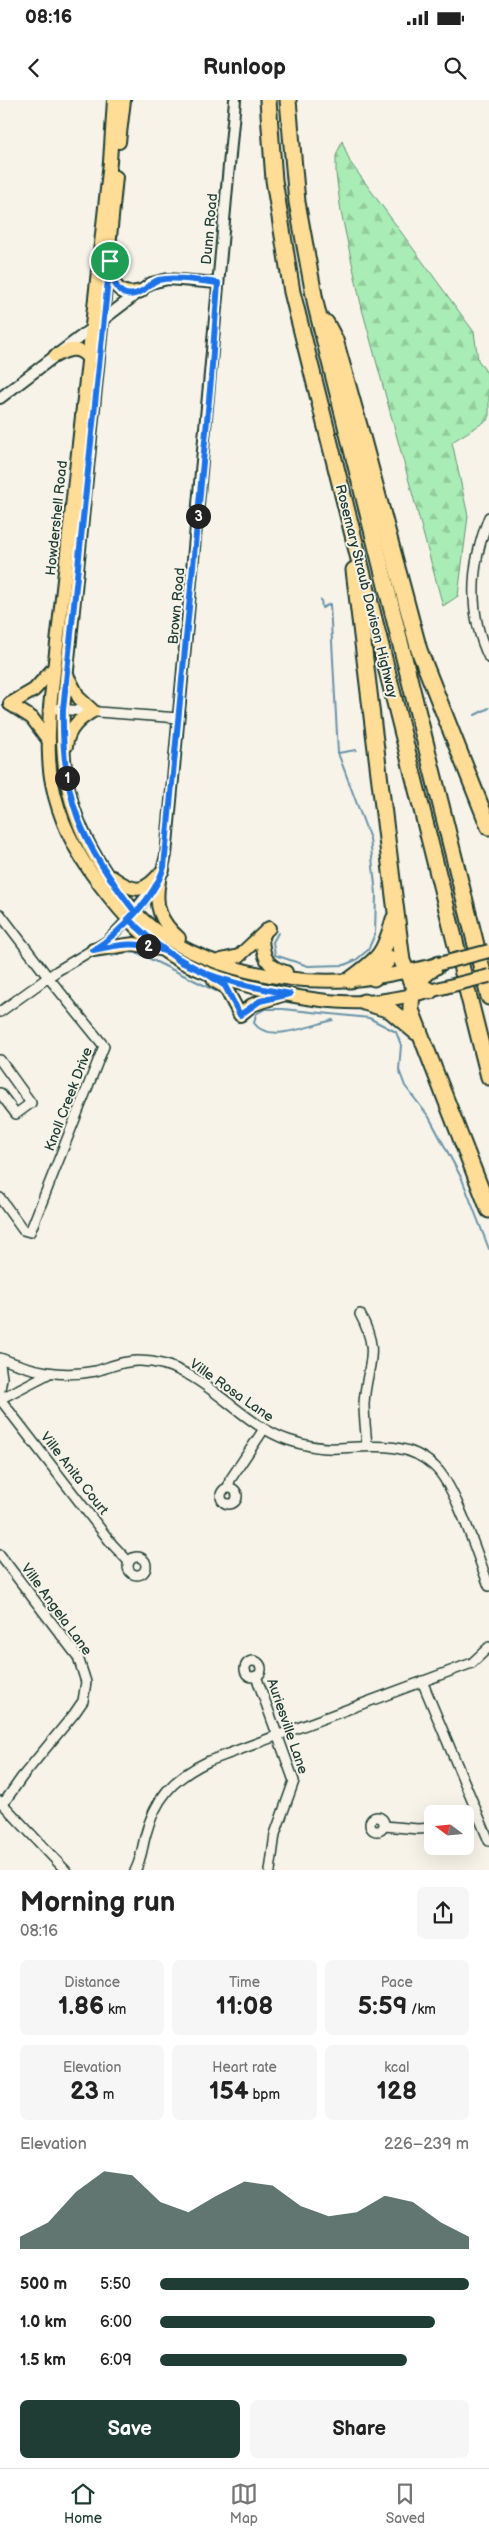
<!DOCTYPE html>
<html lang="en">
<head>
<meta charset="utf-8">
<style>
	:root { --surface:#fff; --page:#f6f6f6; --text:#222; --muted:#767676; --line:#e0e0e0; --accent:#1f3d34 }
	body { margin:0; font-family:"Balsamiq Sans",sans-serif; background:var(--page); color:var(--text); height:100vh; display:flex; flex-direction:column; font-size:19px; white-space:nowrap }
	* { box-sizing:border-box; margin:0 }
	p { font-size:16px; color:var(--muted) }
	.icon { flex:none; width:28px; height:28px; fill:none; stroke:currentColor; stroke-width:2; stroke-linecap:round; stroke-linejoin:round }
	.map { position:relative; height:1770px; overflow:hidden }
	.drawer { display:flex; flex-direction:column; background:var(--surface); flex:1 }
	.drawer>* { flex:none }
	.needle { width:32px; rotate:286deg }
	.tools { position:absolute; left:424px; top:1705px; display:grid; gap:10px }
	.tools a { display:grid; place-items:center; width:50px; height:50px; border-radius:8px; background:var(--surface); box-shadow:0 5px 20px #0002; font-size:25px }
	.pin { position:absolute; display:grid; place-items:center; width:42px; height:42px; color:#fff; margin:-21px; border:2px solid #fff; border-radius:50%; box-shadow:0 1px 5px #0007 }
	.km { position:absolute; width:25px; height:25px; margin:-12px; border-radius:50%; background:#222; color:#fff; font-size:14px; line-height:25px; text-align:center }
	.round { display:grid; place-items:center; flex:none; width:52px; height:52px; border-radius:8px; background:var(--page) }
	.headline { display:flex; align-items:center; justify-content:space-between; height:85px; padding:0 20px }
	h1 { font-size:28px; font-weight:800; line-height:38px }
	.figures { display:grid; grid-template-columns:repeat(3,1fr); gap:8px; height:85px; padding:5px 20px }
	.figures div { display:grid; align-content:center; border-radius:8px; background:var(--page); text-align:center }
	.figures b { font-size:25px; font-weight:800 }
	.figures small { font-size:14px; font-weight:400 }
	.figures p { font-size:14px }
	.chart { height:140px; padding:10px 20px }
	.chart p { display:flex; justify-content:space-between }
	.chart svg { width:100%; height:90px; margin-top:5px; fill:var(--accent); opacity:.7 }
	.action { display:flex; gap:10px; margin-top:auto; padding:10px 20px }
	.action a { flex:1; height:58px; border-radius:8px; background:var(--accent); color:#fff; font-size:20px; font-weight:800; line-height:58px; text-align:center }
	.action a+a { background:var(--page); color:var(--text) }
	ul { padding:0 20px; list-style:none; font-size:16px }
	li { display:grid; grid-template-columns:80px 60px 1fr; align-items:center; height:38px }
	li i { height:12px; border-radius:6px; background:var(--accent) }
	.status { display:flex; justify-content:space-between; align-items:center; height:35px; padding:0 25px; background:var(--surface); direction:ltr }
	.status svg { height:14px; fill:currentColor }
	header { display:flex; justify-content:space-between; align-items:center; height:65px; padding:0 20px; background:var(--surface); font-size:22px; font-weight:800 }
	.menu { display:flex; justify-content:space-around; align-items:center; height:70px; border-top:1px solid var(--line); background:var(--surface); font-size:14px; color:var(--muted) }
	.menu a { display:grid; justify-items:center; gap:2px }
	.menu .selected { color:var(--accent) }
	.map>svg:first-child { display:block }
</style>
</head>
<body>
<div class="status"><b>08:16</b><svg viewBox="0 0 49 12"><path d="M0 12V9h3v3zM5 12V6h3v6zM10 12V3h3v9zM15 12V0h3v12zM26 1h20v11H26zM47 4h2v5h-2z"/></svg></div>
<header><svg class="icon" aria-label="back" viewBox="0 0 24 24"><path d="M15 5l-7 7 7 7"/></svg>Runloop<svg class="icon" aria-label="search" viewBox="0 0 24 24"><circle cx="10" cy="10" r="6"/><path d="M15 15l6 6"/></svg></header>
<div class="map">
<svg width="489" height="1771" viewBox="0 0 489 1771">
	<defs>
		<pattern id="forest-firs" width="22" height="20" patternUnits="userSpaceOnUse" patternTransform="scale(1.25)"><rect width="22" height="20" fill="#aaecb5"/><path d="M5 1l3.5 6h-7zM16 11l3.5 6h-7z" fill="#92cb9c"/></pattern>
	</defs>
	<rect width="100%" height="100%" fill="#f7f3e8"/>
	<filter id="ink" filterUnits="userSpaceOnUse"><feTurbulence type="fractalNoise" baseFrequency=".02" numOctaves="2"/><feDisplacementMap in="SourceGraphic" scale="10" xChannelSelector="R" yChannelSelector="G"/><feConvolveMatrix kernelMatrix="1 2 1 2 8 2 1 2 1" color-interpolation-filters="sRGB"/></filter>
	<g filter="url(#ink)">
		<path fill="url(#forest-firs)" stroke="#649474" d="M342 41 350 62 474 232 478 260 489 276V319L452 342 468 416 458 496 443 506 362 209 341 112 336 73V56Z"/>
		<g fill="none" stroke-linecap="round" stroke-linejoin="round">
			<g stroke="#6993a9" stroke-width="2">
				<path d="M475 615 489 608"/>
				<path d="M338 653 356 650"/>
				<path d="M278 833 273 842 275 855 308 866 344 865 356 860 368 850 375 834 376 794 370 739 338 653 330 504 322 508 321 500"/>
				<path d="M112 856 125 852 138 853 216 891"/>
				<path d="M333 920C312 925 268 944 254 923L256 914 265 909H283L369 918 396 932 401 945 399 970 405 986 429 1017 462 1079 489 1149"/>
			</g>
			<g stroke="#1f3d34" stroke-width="12">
				<g id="minor">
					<path d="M489 417C471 463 467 512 489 558"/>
					<path d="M57 609 179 618"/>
					<path d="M0 814 48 877 104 946 30 1132 23 1130 0 1098"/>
					<path d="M0 912 57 871 107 841 128 819"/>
					<path d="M0 960 31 1003 16 1014 0 993"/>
					<path d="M360 1214C382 1255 366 1264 364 1304 364 1318 366 1332 367 1346"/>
					<path d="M0 1258C33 1271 60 1278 96 1271 110 1267 125 1260 140 1261 201 1262 234 1321 288 1340 303 1345 321 1349 337 1348 371 1347 406 1340 434 1366 455 1384 478 1457 489 1486"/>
					<path d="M0 1264 2 1278 0 1290"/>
					<path d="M0 1299 112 1444 129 1462"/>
					<path d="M0 1299 48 1274"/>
					<path d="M228 1388 230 1380 264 1329"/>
					<circle cx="229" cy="1396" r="8"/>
					<path d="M0 1455 78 1557 86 1582 83 1601 74 1614 22 1677 3 1704"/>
					<circle cx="137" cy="1466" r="9"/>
					<circle cx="253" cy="1569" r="8"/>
					<path d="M256 1576 294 1681 275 1734 270 1771"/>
					<path d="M422 1581 489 1741"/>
					<path d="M0 1701 66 1771"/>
					<path d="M465 1715 476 1711"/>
					<circle cx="377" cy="1724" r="7"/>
					<path d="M384 1726 418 1729 432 1728"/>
					<path d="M135 1771C141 1760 142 1749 145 1737 155 1698 173 1678 209 1661L472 1563 489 1547"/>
				</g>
			</g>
			<g stroke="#1f3d34" stroke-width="14">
				<g id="tertiary">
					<path d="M0 298 151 183 168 179 218 183"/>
					<path d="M130 817 160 779 166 755 235 0"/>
				</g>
			</g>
			<g stroke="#1f3d34" stroke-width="16">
				<g id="primary">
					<path d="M114 0 110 62 50 607C49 632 47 658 52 683 59 720 77 755 100 785 122 814 149 845 182 862 227 885 317 905 367 902 393 900 419 894 445 887"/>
					<path d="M119 42 124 0"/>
					<path d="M116 77 63 610C62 640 63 671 71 700 78 726 92 753 107 775 116 787 124 800 134 811 185 866 281 885 352 880 381 878 410 871 438 864"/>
					<path d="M111 171C113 190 124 196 141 191"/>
					<path d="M55 256C67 250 78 245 88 258"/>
					<path d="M10 604 34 590 54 568"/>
					<path d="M10 604 32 618 49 641"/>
					<path d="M66 646C68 628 80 619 93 611L79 598 67 575"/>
					<path d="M112 777C136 794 144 793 163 770"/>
					<path d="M159 781C154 805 160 822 179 838"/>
					<path d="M262 838C263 856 266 867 286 872"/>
					<path d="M93 850 134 844 159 849"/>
					<path d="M221 860 239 856 269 828"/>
					<path d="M214 881 225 887 240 915 252 905 282 895"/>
				</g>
			</g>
			<g stroke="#1f3d34" stroke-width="19">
				<g id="motorway">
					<path d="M268 0 274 80 292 192 489 977"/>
					<path d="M288 0 297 102 316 206 489 897"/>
					<path d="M326 223 335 240 360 329 419 550 489 727"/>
					<path d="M354 470 402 861 411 881 430 891"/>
					<path d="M439 864C421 876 410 886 411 910L489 1110"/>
					<path d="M374 878 389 858"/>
					<path d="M350 880C380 858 384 855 394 819"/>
					<path d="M364 902 390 910 416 932"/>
				</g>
			</g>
			<use href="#minor" stroke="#f7f3e8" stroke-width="9"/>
			<use href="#tertiary" stroke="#f7f3e8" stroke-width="10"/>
			<use href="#primary" stroke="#ffdd96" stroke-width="12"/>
			<use href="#motorway" stroke="#ffdd96" stroke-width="15"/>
			<g stroke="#1f3d34" stroke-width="16" stroke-linecap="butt">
				<g id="primary-bridge">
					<path d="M439 864 489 851"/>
					<path d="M445 887 489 876"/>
				</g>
			</g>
			<use href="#primary-bridge" stroke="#ffdd96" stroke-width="12"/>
		</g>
	</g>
	<g fill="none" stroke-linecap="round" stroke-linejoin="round" filter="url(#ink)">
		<g stroke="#fff" stroke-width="10">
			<path id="route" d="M110 161 63 610C61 698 81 743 135 812L128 819 154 842 181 862 204 872 225 886 240 915 260 901 290 894C263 889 234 884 208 874 192 868 179 857 164 851 141 840 117 845 93 850 120 833 155 797 164 767L211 279 218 183C199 181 176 176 158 180 152 182 148 187 142 191 118 204 111 179 110 161"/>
		</g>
		<use href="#route" stroke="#1a73e8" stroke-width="6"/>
	</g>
	<g text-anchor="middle" stroke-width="4" stroke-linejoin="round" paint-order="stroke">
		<g font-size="14" fill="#1f3d34" stroke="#f7f3e8">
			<text transform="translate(209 129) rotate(-85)" y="5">Dunn Road</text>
			<text transform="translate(56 418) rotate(-84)" y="5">Howdershell Road</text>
			<text transform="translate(367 491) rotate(76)" y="5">Rosemary Straub Davison Highway</text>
			<text transform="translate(176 506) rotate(-85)" y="5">Brown Road</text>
			<text transform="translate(68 999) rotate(-69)" y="5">Knoll Creek Drive</text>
			<text transform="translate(232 1290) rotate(35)" y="5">Ville Rosa Lane</text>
			<text transform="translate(75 1373) rotate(52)" y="5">Ville Anita Court</text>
			<text transform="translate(57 1509) rotate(54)" y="5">Ville Angela Lane</text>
			<text transform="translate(288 1626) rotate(71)" y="5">Auriesville Lane</text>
		</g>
	</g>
</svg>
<div class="tools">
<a><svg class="needle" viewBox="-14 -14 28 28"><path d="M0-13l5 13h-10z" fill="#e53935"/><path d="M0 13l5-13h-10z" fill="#767676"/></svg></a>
</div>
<div class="pin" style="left:110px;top:161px;background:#1e9e55"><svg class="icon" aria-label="arrive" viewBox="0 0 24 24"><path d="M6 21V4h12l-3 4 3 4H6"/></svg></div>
<b class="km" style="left:67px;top:678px">1</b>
<b class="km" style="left:148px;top:846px">2</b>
<b class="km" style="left:198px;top:416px">3</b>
</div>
<section class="drawer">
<div class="headline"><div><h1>Morning run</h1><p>08:16</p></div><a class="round"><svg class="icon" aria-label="share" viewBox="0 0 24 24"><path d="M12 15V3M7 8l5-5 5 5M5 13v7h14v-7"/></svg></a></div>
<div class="figures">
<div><p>Distance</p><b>1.86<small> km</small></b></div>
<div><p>Time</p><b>11:08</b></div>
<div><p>Pace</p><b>5:59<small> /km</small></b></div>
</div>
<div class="figures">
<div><p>Elevation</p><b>23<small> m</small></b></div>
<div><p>Heart rate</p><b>154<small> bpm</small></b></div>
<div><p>kcal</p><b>128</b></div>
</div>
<div class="chart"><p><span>Elevation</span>226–239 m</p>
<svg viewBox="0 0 160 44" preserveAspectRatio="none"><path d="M0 44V38L10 31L20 16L30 6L40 8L50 21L60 26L70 18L80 11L90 13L100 23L110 28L120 26L130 18L140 21L150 31L160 38V44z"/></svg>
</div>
<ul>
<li><b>500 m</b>5:50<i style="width:100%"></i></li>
<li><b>1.0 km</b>6:00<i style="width:89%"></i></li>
<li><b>1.5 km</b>6:09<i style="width:80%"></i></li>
</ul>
<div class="action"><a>Save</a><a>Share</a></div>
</section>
<nav class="menu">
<a class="selected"><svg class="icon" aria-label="home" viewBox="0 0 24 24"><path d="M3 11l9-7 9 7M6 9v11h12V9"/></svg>Home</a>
<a><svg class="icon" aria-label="map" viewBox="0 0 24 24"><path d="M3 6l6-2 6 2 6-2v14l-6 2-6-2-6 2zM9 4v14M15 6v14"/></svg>Map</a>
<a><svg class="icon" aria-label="saved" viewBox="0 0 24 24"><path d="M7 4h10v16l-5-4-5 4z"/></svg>Saved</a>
</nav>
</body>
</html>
